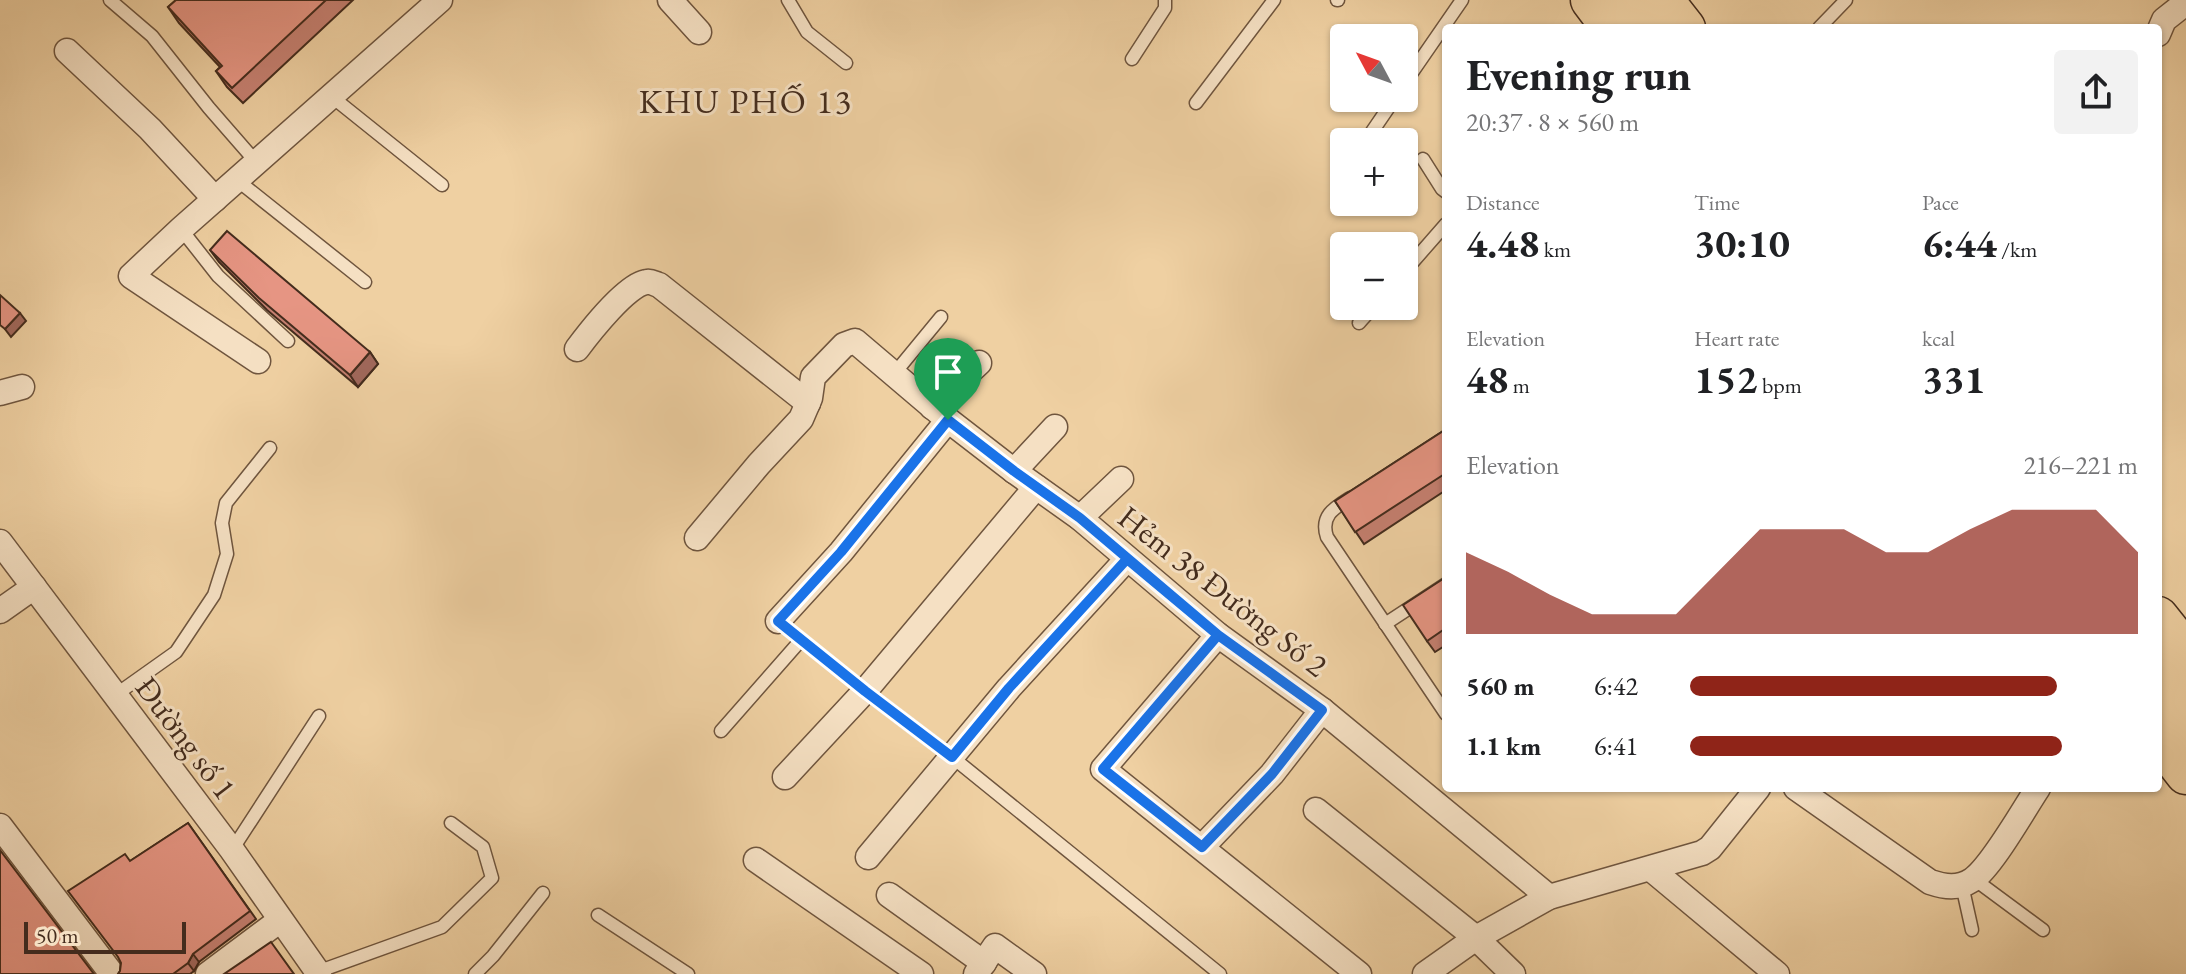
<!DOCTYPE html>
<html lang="en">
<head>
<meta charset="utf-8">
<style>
	:root { --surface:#fff; --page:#f2f2f2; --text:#202124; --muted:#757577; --accent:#8f2418 }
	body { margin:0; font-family:"EB Garamond",serif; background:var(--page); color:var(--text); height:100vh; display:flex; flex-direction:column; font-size:30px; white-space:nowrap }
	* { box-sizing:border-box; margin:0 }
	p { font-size:26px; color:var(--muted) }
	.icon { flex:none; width:44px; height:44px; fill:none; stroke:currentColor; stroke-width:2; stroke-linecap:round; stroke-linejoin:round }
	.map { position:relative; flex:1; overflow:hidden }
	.side { position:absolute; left:1442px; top:24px; width:720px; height:768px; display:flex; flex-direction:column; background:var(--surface); border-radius:8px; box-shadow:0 2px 6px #0004 }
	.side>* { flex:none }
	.needle { width:52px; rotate:311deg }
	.controls { position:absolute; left:1330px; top:24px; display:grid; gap:16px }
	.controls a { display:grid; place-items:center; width:88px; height:88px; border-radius:8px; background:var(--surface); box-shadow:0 2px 6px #0004; font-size:40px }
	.scale { position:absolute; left:24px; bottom:20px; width:162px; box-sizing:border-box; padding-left:8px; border:4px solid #442c1d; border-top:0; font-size:22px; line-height:28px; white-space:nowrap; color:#442c1d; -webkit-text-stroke:6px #f5e0c3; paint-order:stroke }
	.pin { position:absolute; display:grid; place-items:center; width:68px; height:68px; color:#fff; margin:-82px -34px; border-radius:50% 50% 50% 0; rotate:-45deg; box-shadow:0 0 8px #0007 }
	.pin .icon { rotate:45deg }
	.round { display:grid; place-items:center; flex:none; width:84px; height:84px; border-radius:8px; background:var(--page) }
	.summary { display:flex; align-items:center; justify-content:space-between; height:136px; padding:0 24px }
	h1 { font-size:44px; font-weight:700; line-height:60px }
	.metrics { display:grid; grid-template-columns:repeat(3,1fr); gap:12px; height:136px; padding:8px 24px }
	.metrics div { display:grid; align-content:center }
	.metrics b { font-size:40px; font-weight:700 }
	.metrics small { font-size:22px; font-weight:400 }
	.metrics p { font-size:22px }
	.chart { height:224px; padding:16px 24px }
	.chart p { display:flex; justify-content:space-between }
	.chart svg { width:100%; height:144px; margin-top:8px; fill:var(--accent); opacity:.7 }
	ul { padding:0 24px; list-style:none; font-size:26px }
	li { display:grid; grid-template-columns:128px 96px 1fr; align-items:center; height:60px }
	li i { height:20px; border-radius:10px; background:var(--accent) }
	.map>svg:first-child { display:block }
</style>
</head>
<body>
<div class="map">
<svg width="2186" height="974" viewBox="0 0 2186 974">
	<rect width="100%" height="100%" fill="#efd0a2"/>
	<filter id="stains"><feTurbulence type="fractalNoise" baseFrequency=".0025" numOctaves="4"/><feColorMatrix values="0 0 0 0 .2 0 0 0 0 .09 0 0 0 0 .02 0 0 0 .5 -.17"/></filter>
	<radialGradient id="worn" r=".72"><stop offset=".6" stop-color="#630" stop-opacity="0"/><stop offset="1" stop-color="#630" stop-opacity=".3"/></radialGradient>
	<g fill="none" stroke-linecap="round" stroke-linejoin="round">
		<g stroke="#6f553e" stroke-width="15">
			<g id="service">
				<path d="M110 0 152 36 209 108 257 163"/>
				<path d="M788 0 807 32 846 63"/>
				<path d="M1337 0H1338"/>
				<path d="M1819 28 1846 0"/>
				<path d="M1132 59 1165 8V0"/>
				<path d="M1404 84 1462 0"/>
				<path d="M331 96 442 185"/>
				<path d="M1196 103 1274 0"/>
				<path d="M1365 142 1395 98"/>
				<path d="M1423 159 1442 189 1446 192"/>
				<path d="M237 180 365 282"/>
				<path d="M181 229 218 276 288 341"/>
				<path d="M1404 272 1446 224"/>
				<path d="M1359 323 1374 306"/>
				<path d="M894 374 941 317"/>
				<path d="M1350 498C1334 508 1320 516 1327 537L1446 714"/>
				<path d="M778 621 865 691 952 757 1220 974"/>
				<path d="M1385 624 1446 584"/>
				<path d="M114 696 176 652 214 595 227 554 222 523 226 503 270 448"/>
				<path d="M721 731 801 640"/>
				<path d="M232 850 319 716"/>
				<path d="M1974 879 2043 930"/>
				<path d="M1962 885 1972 930"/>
				<path d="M598 915 688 974"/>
				<path d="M317 972 442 927 492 878 483 847 451 823"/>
				<path d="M475 974 493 956 543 893"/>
			</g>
		</g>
		<g stroke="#6f553e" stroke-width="27">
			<g id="minor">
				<path d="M670 0 699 32"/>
				<path d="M2158 34 2164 20 2183 5 2186 6"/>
				<path d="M67 51 150 129 215 199"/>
				<path d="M577 349C589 333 628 283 647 282 651 281 655 284 659 285L808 403"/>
				<path d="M258 361 131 276 181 229 440 0"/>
				<path d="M0 393 22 387"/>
				<path d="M932 407 979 363"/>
				<path d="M1014 471 1055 427"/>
				<path d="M1080 518 1121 479"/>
				<path d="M697 538 759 464 801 419 810 398 813 377 844 345 855 341 948 420 1014 471 1080 518 1218 635 1322 710 1549 897"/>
				<path d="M0 542 232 850 319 974"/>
				<path d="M0 611 34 587"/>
				<path d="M778 621 841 552 948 420"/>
				<path d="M1218 635 1103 769 1359 974"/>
				<path d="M785 777 865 691 1036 487"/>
				<path d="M1796 788 1930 882C1945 887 1958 889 1972 880 1991 868 2024 809 2038 788"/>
				<path d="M1316 810 1476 938 1513 974"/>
				<path d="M0 826 112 974"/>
				<path d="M1202 847 1272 774 1322 710"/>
				<path d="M868 857 1009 688 1127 559"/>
				<path d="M756 860 921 974"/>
				<path d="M1651 869 1777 974"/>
				<path d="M889 895 984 963"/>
				<path d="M208 974 279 921"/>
				<path d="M976 974 995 946 1034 974"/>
				<path d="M1425 974 1476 938 1549 897 1702 853 1710 848 1758 788"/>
			</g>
		</g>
		<g stroke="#442c1d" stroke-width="43">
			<g id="trunk">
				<path d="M1591 0 1612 28"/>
				<path d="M1623 0 1644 28"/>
				<path d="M1663 0 1685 28"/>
				<path d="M2158 617 2186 652"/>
				<path d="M2158 651 2186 689"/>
				<path d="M2158 704 2186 741"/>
				<path d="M2158 738 2186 774"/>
			</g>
		</g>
		<use href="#service" stroke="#f5e0c3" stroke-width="12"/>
		<use href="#minor" stroke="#f5e0c3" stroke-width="24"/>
		<use href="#trunk" stroke="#efd0a2" stroke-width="40"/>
	</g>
	<g fill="#c68071" stroke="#442c1d" stroke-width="2">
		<path d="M176 0H353L243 103 227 87 216 71 220 67 179 23 168 7Z"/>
		<path d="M210 250 370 352 378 364 358 387 267 310 219 262Z"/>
		<path d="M1446 425V490L1364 544 1335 501 1443 431Z"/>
		<path d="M1446 577V645L1435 652 1427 641Z"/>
		<path d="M188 823 256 919 199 962 194 971 190 974H118L120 971 130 861Z"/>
	</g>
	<g fill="#a1685c" stroke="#442c1d" stroke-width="2">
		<path d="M20 313 26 321 11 337 5 329Z"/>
		<path d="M370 352 378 364 358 387 350 375Z"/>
		<path d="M193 954 199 962 194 971 188 963Z"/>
	</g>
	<g fill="#e69583" stroke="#442c1d" stroke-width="2">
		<path d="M176 0H326L232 88 216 71 222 66 168 7Z"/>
		<path d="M227 231 370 352 350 375 259 298 210 250Z"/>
		<path d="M0 295 20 313 5 329 0 325Z"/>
		<path d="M1446 425V473L1355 532 1335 501 1443 431Z"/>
		<path d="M1446 577V628L1427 641 1403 605Z"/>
		<path d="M188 823 250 911 193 954 188 963 173 974H118L120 971 121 963 118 957 68 891 125 854 130 861Z"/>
		<path d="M0 850 94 974H0Z"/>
		<path d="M271 942 294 974H224Z"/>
	</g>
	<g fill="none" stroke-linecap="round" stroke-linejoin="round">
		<g stroke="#fff" stroke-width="16">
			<path id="route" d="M948 420 841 552 778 621 865 691 952 757 1009 688 1127 559 1218 635 1322 710 1272 774 1202 847 1103 769 1218 635 1080 518 1014 471 948 420"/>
		</g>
		<use href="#route" stroke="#1a73e8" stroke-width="10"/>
	</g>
	<g text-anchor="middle" stroke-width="6" stroke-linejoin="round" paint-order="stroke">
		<g font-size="32" fill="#442c1d" stroke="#f5e0c3">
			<text transform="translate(1223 591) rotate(38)" y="11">Hẻm 38 Đường Số 2</text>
			<text transform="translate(186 738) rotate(53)" y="11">Đường số 1</text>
		</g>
		<g font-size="34" letter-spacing="2" fill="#442c1d" stroke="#f5e0c3">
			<text x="746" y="113">KHU PHỐ 13</text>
		</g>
	</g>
	<rect width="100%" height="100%" filter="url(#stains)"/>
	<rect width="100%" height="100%" fill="url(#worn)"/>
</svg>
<div class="controls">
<a><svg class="needle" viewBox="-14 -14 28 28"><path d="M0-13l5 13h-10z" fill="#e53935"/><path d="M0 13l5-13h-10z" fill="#757577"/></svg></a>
<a>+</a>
<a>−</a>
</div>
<div class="scale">50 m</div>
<div class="pin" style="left:948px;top:420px;background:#1e9e55"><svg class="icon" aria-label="arrive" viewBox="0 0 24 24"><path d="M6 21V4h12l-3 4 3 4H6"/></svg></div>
<section class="side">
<div class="summary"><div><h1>Evening run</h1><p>20:37 · 8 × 560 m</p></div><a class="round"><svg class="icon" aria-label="share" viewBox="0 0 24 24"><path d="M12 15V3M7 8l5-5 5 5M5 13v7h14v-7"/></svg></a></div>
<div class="metrics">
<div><p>Distance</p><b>4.48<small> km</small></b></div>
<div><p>Time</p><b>30:10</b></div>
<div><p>Pace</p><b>6:44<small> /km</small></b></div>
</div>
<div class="metrics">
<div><p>Elevation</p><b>48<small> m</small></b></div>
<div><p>Heart rate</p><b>152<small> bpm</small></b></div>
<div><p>kcal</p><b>331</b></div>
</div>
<div class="chart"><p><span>Elevation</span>216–221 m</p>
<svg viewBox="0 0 160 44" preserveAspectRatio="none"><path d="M0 44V19L10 25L20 32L30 38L40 38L50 38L60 25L70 12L80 12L90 12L100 19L110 19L120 12L130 6L140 6L150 6L160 19V44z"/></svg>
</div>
<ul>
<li><b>560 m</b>6:42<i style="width:82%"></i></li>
<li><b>1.1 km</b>6:41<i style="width:83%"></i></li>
</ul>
</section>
</div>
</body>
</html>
